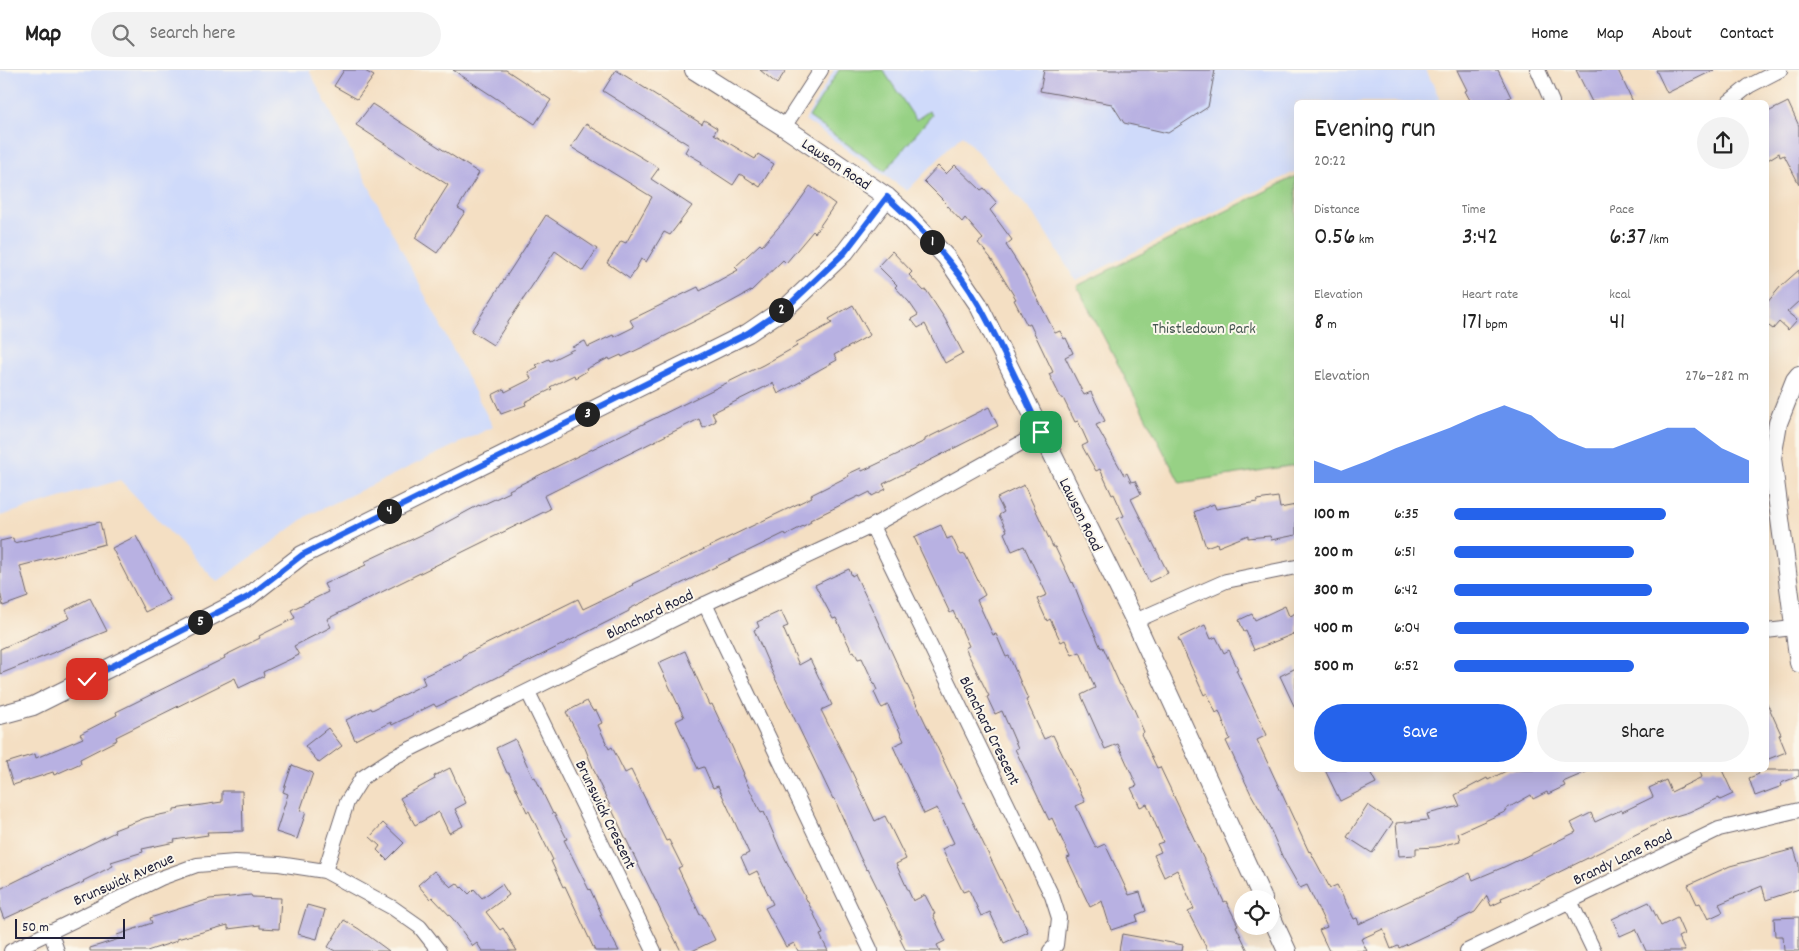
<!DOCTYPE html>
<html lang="en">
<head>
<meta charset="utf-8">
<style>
	:root { --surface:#fff; --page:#f2f2f2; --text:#222; --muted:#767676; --line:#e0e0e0; --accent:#2563eb }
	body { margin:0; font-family:Dekko,sans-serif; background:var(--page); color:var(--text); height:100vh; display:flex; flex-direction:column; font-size:19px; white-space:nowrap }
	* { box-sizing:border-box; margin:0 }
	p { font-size:16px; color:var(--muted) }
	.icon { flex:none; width:28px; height:28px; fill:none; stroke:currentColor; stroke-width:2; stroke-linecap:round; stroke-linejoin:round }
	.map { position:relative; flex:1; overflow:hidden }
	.sheet { position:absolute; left:1294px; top:30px; width:475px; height:672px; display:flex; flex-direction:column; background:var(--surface); border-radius:8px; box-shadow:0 5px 20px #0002 }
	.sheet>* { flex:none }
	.fabs { position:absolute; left:1234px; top:820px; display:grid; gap:10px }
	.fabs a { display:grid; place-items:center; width:45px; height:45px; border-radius:50%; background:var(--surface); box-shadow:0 5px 20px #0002; font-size:25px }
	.scale { position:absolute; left:15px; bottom:12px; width:110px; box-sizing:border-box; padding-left:5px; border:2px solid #22223b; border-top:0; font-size:14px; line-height:18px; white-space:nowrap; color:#22223b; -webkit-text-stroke:4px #fbf7ec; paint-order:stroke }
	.pin { position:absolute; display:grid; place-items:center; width:42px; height:42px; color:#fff; margin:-21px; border-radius:10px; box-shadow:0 2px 8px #0006 }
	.km { position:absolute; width:25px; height:25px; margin:-12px; border-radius:50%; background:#222; color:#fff; font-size:14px; line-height:25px; text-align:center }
	.round { display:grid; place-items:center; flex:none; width:52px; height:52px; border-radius:26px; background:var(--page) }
	.headline { display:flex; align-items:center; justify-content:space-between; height:85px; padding:0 20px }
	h1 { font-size:28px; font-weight:600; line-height:38px }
	.metrics { display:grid; grid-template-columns:repeat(3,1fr); gap:8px; height:85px; padding:5px 20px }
	.metrics div { display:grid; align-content:center }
	.metrics b { font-size:25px; font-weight:600 }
	.metrics small { font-size:14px; font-weight:400 }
	.metrics p { font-size:14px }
	.chart { height:140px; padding:10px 20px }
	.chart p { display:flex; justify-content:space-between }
	.chart svg { width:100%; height:90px; margin-top:5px; fill:var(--accent); opacity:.7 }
	.button { display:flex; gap:10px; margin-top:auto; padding:10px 20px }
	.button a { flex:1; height:58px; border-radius:30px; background:var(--accent); color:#fff; font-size:20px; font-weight:600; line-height:58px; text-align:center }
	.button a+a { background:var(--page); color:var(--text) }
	ul { padding:0 20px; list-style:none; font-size:16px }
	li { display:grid; grid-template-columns:80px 60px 1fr; align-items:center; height:38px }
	li i { height:12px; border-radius:6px; background:var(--accent) }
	header { display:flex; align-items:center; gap:30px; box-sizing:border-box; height:70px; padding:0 25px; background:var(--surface); border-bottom:1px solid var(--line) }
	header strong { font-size:24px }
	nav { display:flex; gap:28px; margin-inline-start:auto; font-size:18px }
	.search { width:350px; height:45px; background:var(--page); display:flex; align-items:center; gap:12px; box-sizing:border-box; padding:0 18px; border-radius:28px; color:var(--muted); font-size:19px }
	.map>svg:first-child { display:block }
</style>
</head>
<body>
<header>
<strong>Map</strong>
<div class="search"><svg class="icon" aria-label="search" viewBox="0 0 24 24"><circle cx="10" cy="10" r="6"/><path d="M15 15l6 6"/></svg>Search here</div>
<nav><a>Home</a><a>Map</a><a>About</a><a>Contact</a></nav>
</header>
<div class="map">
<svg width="1799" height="881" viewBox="0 0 1799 881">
	<rect width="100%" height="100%" fill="#fbf7ec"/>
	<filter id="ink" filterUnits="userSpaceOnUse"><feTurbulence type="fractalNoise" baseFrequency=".02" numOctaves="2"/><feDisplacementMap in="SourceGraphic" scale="10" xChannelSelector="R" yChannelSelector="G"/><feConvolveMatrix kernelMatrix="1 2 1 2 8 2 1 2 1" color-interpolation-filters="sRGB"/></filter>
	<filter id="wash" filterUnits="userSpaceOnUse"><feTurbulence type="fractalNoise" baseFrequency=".0096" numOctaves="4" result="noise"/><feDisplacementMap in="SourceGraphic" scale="20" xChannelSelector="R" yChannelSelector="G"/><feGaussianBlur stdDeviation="1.12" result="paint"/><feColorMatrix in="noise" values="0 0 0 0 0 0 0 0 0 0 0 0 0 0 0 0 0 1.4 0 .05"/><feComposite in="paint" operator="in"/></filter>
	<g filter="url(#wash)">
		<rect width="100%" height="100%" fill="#f4dfc3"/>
		<g fill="#cfdafa">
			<path d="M0 0H309L493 357 309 445 217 512 120 410 0 446Z"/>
			<path d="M834 0H1426L1440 29 1432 32H1296V101L1076 211 1036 147 962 65 907 121 805 50Z"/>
		</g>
		<g fill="#97d185" stroke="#5c7a60">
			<path d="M839 0H883L916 50 929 41 932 45 885 101 809 47Z"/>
			<path d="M1296 106V395L1180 413 1077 216Z"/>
		</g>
		<g id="blocks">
			<g fill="#b8b1e2">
				<path d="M344 0H363L374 6 357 29 334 16Z"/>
				<path d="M453 0H506L551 30 535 54Z"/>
				<path d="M616 0 702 54 704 50 717 58 714 64 755 89 758 84 774 94 760 117 740 104 733 115 701 94 702 92 685 82 689 75 603 21Z"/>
				<path d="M760 0H786L777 14Z"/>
				<path d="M1044 0H1215L1208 37 1168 63 1124 53 1112 34 1040 21Z"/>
				<path d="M1457 0H1498L1511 27 1500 32H1471L1465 21 1467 20Z"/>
				<path d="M1576 0H1618L1633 32H1592Z"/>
				<path d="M1656 0H1714L1667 23Z"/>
				<path d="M1788 32 1799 56V114L1784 85 1780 87 1779 83 1766 91V43Z"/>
				<path d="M372 34 479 103 458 138 465 142 437 183 415 168 448 115 356 55Z"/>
				<path d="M586 54 659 98 651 109 692 136 670 165 664 162 646 192 641 189 630 209 607 193 621 171 626 173 652 127 571 77Z"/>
				<path d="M955 95 981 120 984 118 997 133 990 140 1012 170 1006 175 1026 206 1055 263 1060 261 1064 269 1066 268 1073 283 1065 287 1084 325 1091 322 1105 351 1096 355 1124 405 1127 403 1131 412 1135 411 1141 424 1131 429 1168 503 1149 512 1131 474 1130 475 1117 449 1124 446 1114 424 1112 425 1100 399 1096 401 1082 376 1088 373 1078 351 1075 352 1063 328H1061L1049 304 1053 302 1030 254 1027 255 1014 230 1016 229 990 187 978 173 983 169 965 148 962 152 947 136 948 135 924 111 938 96 946 104Z"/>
				<path d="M810 116 835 134 815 163 813 161 786 193 783 190 751 221 711 243 643 277 622 287 621 285 610 290 609 288 586 299 587 301 575 308 574 305 550 317 552 319 525 332 526 335 501 344 492 325 504 319 505 322 531 309 528 302 538 297 536 295 549 289 550 291 574 279 572 277 585 271 588 277 613 265 614 267 634 257 630 250 698 217 700 221 738 200 735 197 760 174 762 176 792 142Z"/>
				<path d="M546 145 597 179 583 201 555 181 493 275 471 261Z"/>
				<path d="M892 181 912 202 909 205 924 221 926 220 945 249 963 283 945 293 925 254 918 258 911 249 918 245 909 232 895 217 897 215 878 196Z"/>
				<path d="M1799 200V231L1787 242 1797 250 1788 260 1779 252 1773 259 1766 254V234L1781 216Z"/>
				<path d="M853 235 870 265 834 285 837 290 801 310 802 311 778 324 773 313 712 343 716 351 703 358 699 349 544 426 550 439 327 549 331 557 294 576 299 585 263 602 264 606 239 618 235 608 116 667 117 670 80 689 81 693 54 705 53 702 13 715 6 693 35 684 36 688 83 668 80 664 117 645 116 642 225 588 224 586 260 568 259 566 295 548 291 540 328 522 324 514 366 495 364 492 438 457 479 435 480 436 510 422 509 420 763 295 797 276 795 273 832 253 829 249Z"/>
				<path d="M989 337 998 356 883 414 886 419 872 426 870 422 860 427 859 426 810 450 811 452 786 465 785 463 629 539V541L468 622 436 637 434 634 392 655 391 652 355 670 346 650 371 638 372 640 425 614 422 607 463 588 462 586 578 529 583 539 633 515 632 514 812 427 811 425 849 406 848 404 861 398 862 401 873 396 925 371V369Z"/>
				<path d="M1024 415 1053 477H1055L1072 513 1073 512 1082 535 1101 578 1103 577 1120 615H1121L1133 637 1144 662 1141 664 1157 698 1160 697 1224 832 1226 831 1238 855 1236 856 1248 881H1208L1188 842 1194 839 1177 800 1164 807 1154 785 1161 782 1157 774 1163 772 1147 734 1140 737 1131 718 1137 716 1118 674 1105 679 1081 625 1095 618 1080 582 1072 585 1065 570 1061 572 1050 549 1047 551 1037 529 1047 525 1024 476 1012 481 1004 463 1007 461 999 445 1004 442 997 428Z"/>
				<path d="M1278 427 1280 438 1296 435V465L1271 470 1270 466 1248 468V465L1218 477 1217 473 1206 477 1194 442 1214 434 1216 439 1257 432V430Z"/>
				<path d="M100 452 105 474 20 496 28 527 3 536 0 521V471L13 468 14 473Z"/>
				<path d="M941 455 947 469 952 467 959 482 961 485 965 484 985 525 977 530 993 565 996 564 1006 587 1009 586 1028 629 1026 630 1044 669 1053 665 1085 732 1076 736 1096 778 1105 774 1129 825 1140 822 1146 841 1136 845 1138 851 1111 860 1102 831 1090 837 1067 788 1070 787 1052 748 1049 750 1015 679 1018 678 1002 641 995 644 987 627 989 626 965 578 969 576 953 541 950 543 914 467Z"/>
				<path d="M136 466 170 530 145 542 112 478Z"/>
				<path d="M849 499 852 506 855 504 872 539 898 596 1010 829 1016 841 1018 840 1028 862 1004 873 990 842 981 846 969 820 963 822 942 779 954 773 937 738 924 744 893 676 904 671 888 635 882 638 880 635 874 622 877 620 862 588 858 589 854 581 852 582 836 548 833 549 815 515Z"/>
				<path d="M90 528 107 561 0 604V579L70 548 66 540Z"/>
				<path d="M1285 536 1289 546 1296 543V563L1254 580 1246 561 1244 562 1239 550 1252 544 1255 550Z"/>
				<path d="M781 541 788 556 783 558 799 595 810 589 832 635 821 640 851 700 875 751 885 746 906 789 896 794 913 831 925 825 935 844 933 845 945 871 937 875 940 881H906L900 869 902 868 868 799 867 800 860 787 834 728 833 729 773 604 754 560 759 557 757 552Z"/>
				<path d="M1205 555 1211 569 1216 567 1224 583 1229 580 1238 599 1236 600 1267 665 1257 670 1309 782 1310 781 1330 818 1337 815 1354 849 1357 848 1359 854 1470 803 1473 810 1504 797 1576 762 1571 753 1591 743 1595 752 1621 740 1622 742 1653 727 1649 718 1666 710 1671 722 1702 707 1699 700H1722L1733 724 1720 730 1719 728 1689 742 1669 748 1535 814 1501 828 1502 831 1491 836 1487 826 1475 842 1399 878 1398 876 1391 879 1383 859 1361 869 1367 881H1329L1319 860 1327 857 1307 815 1300 818 1283 788 1268 754 1251 724 1226 671 1230 669 1219 641 1216 643 1207 623 1204 625 1178 568Z"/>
				<path d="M685 581 709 635 712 634 733 679 744 704 743 705 761 743 764 742 780 779 813 842 823 864 820 865 828 881H798L794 873 786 877 765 838 773 834 757 801 749 805 741 787 749 783 718 716 713 718 704 697 698 699 676 651 684 647 658 593Z"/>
				<path d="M1296 598V640L1280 606Z"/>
				<path d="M587 631 593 641 596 640 602 653 598 655 609 679 612 677 625 703 631 700 666 771 669 770 682 796 678 798 700 845 702 844 715 870 692 881H681L665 850 600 715 585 678 566 642Z"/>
				<path d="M1766 631 1781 664 1779 665 1786 682 1766 690Z"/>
				<path d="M328 658 342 676 319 693 305 676Z"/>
				<path d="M515 669 533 708 535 707 553 744 554 743 567 769 564 770 589 820 590 819 602 845H600L619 881H595L565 816 563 817 551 791 553 790 529 741 527 742 509 703H507L496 678Z"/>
				<path d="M292 695 313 703 300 741 306 742 297 769 276 762 288 724 283 722Z"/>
				<path d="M450 698 466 733 455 739 463 756 449 763 439 742 415 755 400 728 435 709 434 706Z"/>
				<path d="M1325 700H1369L1376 713 1340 731Z"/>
				<path d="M1508 700H1591L1563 712 1565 716 1548 724 1547 722 1533 729 1531 725 1506 739 1507 741 1458 763 1460 771 1436 777 1416 778V785L1399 786 1396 753 1429 750 1427 744 1460 736 1455 725 1487 708 1488 710Z"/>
				<path d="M1757 700H1799V706L1781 713 1782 716 1755 726 1749 708 1759 704Z"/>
				<path d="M222 721H242L243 761 207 762 208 765 174 770 175 772 142 779 143 782 111 792 113 796 83 811 84 812 4 849 0 839V819L115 762 114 760 145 748 174 742V739L222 732Z"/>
				<path d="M1368 735 1393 752 1372 783 1347 767Z"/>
				<path d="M383 753 404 773 387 790 377 780 380 776 370 767Z"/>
				<path d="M1794 779 1799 795V819L1766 830 1762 816 1719 834 1723 842 1708 849 1700 833 1697 834 1688 815 1730 796Z"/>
				<path d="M434 801 451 817 457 813 461 818 462 817 469 824 474 819 482 828 502 814 509 825 486 842 500 860 503 858 517 881H482L477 873 473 876 453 849 432 827 430 829 418 815Z"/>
				<path d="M251 825 252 827 281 828 279 859 260 858V855L228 859V855L177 869V871L147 881H90V878L119 869 117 865 152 853 150 848 210 829Z"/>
				<path d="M1649 832 1661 856 1677 848 1684 864 1678 867 1685 881H1646L1636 859 1620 866 1612 849Z"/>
				<path d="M307 835 325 840 317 869 298 864Z"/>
				<path d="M1799 847V881H1784L1783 866H1775L1774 848Z"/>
				<path d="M344 850 359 859 389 881H335L328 877Z"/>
				<path d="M1122 864 1183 875 1182 881H1119Z"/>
			</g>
		</g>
	</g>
	<g filter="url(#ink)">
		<use href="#blocks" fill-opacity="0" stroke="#6c646b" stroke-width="1"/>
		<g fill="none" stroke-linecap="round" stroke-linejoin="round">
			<g stroke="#6c646b" stroke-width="16">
				<g id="minor">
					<path d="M1538 0 1552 32"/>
					<path d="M1729 32 1749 16 1780 0"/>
					<path d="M784 57 821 0"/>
					<path d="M872 456 1052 826 1059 848 1056 875 1050 881"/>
					<path d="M705 534 871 881"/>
					<path d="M1135 551 1226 511 1296 497"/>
					<path d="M1766 561 1793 558"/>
					<path d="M528 622 654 881"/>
					<path d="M325 801 347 732 362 708 394 687 705 534 872 456 1041 362"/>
					<path d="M1570 831 1594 881"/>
					<path d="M50 861 57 881"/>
					<path d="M11 881 161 808 197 795 235 792 279 794 325 801 393 838 420 857 439 881"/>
					<path d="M1467 881 1719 759 1799 740"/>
				</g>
			</g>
			<g stroke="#6c646b" stroke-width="20">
				<g id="tertiary">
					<path d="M694 0 784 57 887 127 908 146 946 187 978 234 1135 551 1263 829"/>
					<path d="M1799 305 1795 310 1778 353 1772 388 1799 593"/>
					<path d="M0 645 33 636 141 582 248 527 302 485 748 263 788 236 845 182 887 127"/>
					<path d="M1270 844 1287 881"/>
				</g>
			</g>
			<use href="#minor" stroke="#fff" stroke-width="14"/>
			<use href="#tertiary" stroke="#fff" stroke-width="18"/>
		</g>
	</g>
	<g fill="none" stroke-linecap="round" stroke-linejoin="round" filter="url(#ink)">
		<g stroke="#fff" stroke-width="10">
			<path id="route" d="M87 609 248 527 302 485 748 263 788 236 845 182 887 127C921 158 956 194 979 235 1002 276 1021 320 1041 362"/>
		</g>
		<use href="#route" stroke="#2563eb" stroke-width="6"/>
	</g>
	<g text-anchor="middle" stroke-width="4" stroke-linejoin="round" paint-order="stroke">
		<g font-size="16" fill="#22223b" stroke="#fbf7ec">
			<text transform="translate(837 93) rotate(34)" y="6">Lawson Road</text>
			<text transform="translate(1082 444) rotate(64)" y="6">Lawson Road</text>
			<text transform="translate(649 543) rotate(-26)" y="6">Blanchard Road</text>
			<text transform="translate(991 660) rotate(64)" y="6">Blanchard Crescent</text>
			<text transform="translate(607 744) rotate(64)" y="6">Brunswick Crescent</text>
			<text transform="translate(1622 786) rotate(-26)" y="6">Brandy Lane Road</text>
			<text transform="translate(123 808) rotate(-24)" y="6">Brunswick Avenue</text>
		</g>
		<g font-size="16" fill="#455751" stroke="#fbf7ec">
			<text x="1204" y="263">Thistledown Park</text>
		</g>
	</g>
</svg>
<div class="fabs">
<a><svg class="icon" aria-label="locate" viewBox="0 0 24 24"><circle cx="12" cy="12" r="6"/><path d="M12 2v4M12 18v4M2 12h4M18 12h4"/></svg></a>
</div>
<div class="scale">50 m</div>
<div class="pin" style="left:1041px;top:362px;background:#1e9e55"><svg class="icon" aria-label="arrive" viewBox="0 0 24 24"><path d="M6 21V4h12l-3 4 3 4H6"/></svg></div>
<div class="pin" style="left:87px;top:609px;background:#d93025"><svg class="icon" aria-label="check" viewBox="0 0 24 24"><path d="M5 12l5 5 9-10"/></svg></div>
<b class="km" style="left:932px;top:172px">1</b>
<b class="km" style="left:781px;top:240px">2</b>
<b class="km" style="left:587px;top:344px">3</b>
<b class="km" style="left:389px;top:441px">4</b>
<b class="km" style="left:200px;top:552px">5</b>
<section class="sheet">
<div class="headline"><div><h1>Evening run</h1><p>20:22</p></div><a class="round"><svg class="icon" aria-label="share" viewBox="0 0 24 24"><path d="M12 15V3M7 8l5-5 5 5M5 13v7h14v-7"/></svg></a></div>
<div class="metrics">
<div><p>Distance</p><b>0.56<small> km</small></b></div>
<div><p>Time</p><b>3:42</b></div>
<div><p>Pace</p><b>6:37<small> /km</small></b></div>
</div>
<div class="metrics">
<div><p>Elevation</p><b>8<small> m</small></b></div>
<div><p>Heart rate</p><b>171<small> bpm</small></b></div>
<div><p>kcal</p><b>41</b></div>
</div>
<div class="chart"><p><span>Elevation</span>276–282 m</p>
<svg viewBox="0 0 160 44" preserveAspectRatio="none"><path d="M0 44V33L10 38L20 33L30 27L40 22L50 17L60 11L70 6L80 11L90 22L100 27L110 27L120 22L130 17L140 17L150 27L160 33V44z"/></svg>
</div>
<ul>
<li><b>100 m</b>6:35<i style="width:72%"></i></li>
<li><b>200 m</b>6:51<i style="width:61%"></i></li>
<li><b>300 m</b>6:42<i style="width:67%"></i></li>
<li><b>400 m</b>6:04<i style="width:100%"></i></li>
<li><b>500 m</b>6:52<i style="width:61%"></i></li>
</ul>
<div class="button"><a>Save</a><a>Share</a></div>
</section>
</div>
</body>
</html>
